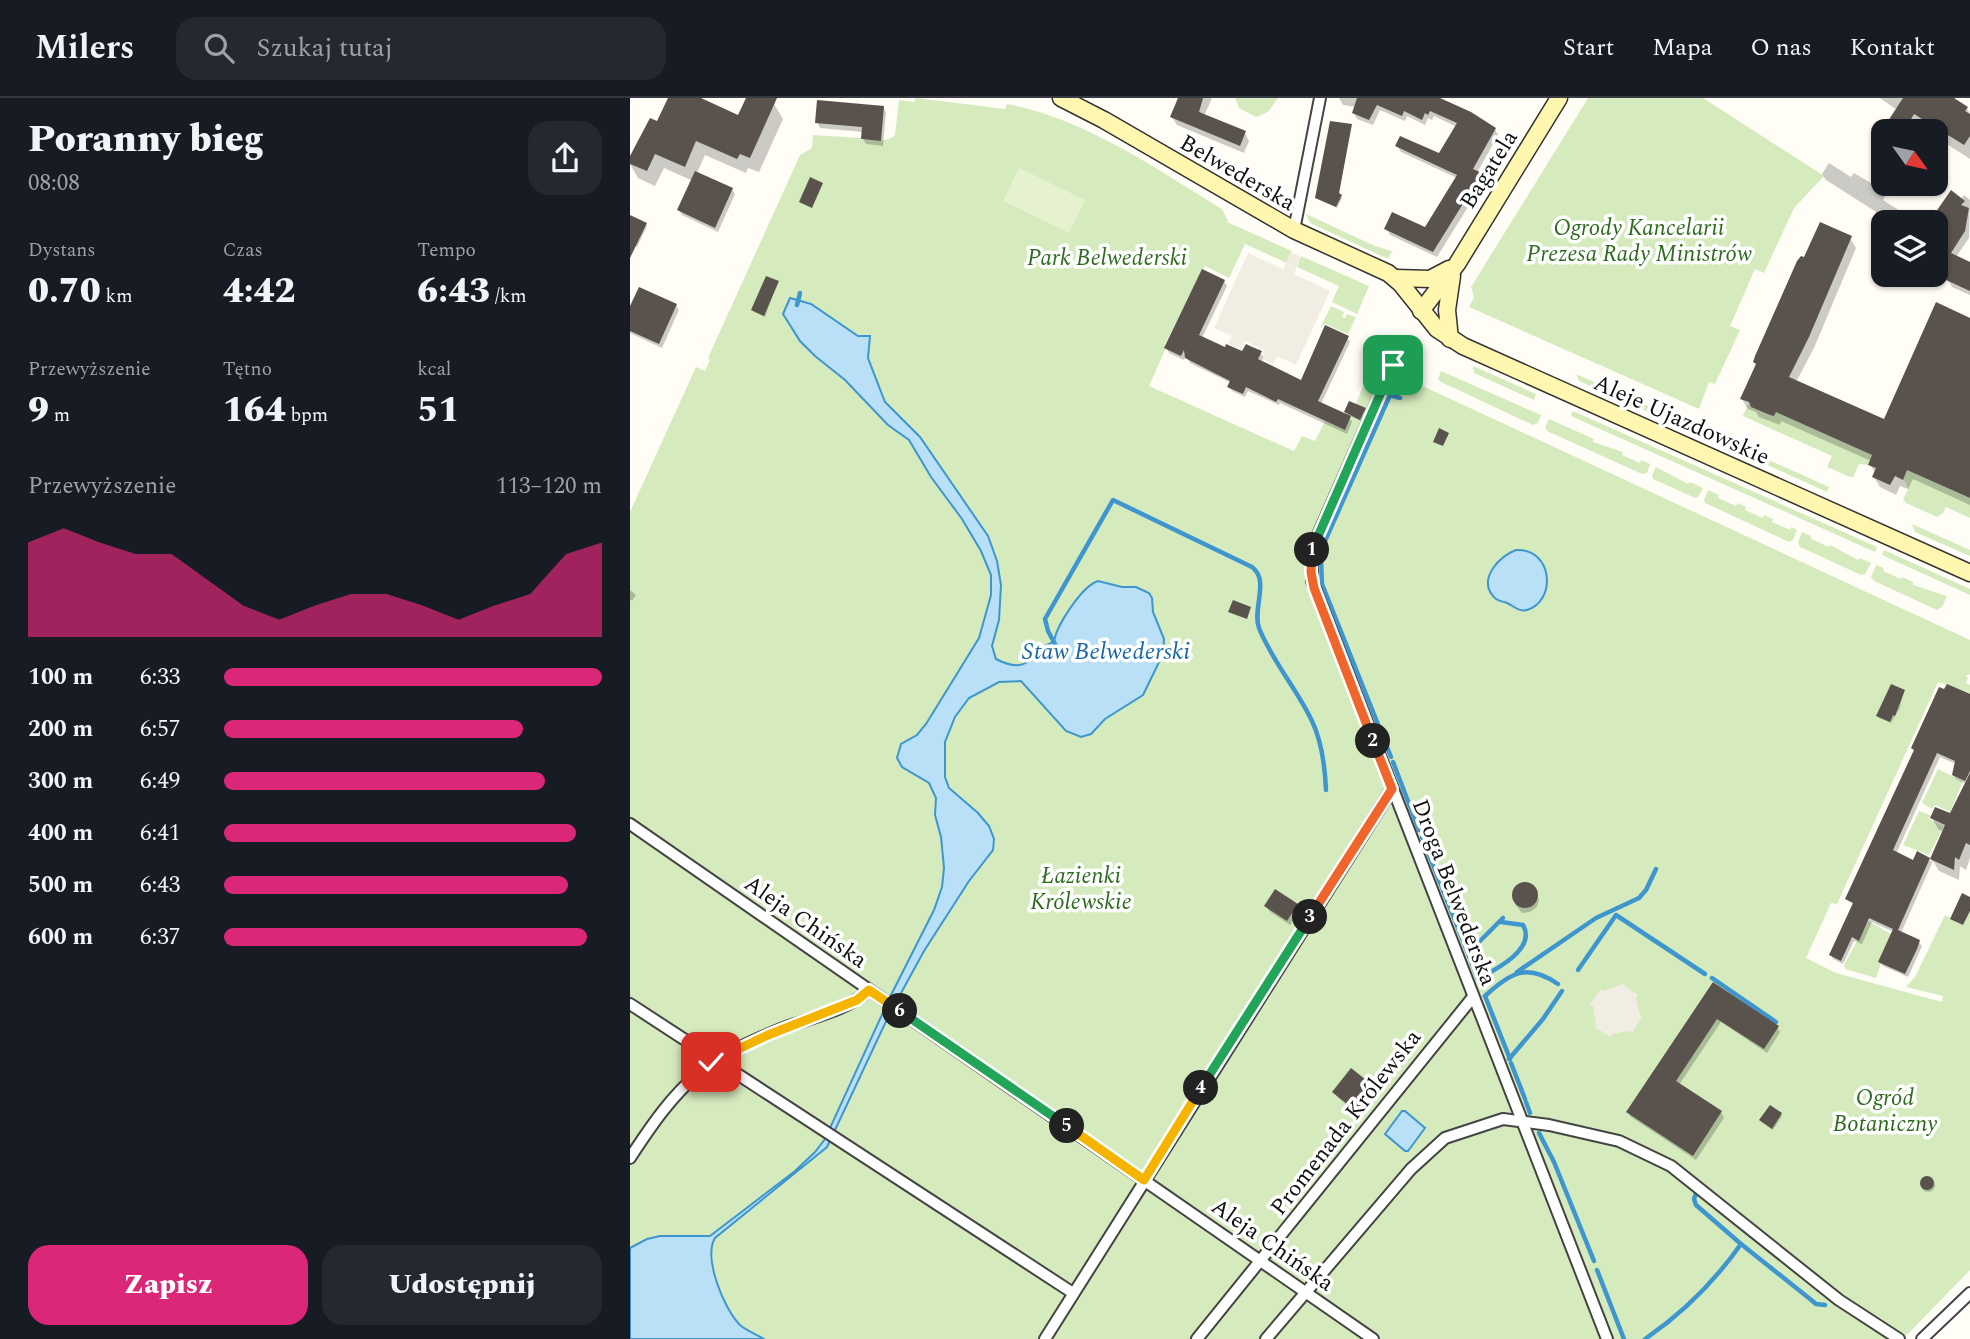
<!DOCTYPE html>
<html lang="pl">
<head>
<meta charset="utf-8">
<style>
	:root { --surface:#171b24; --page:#242831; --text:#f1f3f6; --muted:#9ea1a6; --line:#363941; --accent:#db2777 }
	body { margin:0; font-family:Spectral,serif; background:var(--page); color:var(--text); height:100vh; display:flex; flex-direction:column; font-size:26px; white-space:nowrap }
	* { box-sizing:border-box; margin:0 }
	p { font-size:23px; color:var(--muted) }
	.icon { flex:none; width:38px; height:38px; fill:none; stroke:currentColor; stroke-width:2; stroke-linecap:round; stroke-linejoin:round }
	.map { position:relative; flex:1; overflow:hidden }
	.details { display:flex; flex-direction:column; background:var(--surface); width:630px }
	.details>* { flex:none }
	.needle { width:46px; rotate:123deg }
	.buttons { position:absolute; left:1241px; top:21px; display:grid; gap:14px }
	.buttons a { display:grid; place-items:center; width:77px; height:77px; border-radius:14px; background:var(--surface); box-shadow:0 2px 5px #0004; font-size:35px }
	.pin { position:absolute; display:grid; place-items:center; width:60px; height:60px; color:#fff; margin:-30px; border-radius:14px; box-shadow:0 4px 10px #0006 }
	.km { position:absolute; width:35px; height:35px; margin:-18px; border-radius:50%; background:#222; color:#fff; font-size:19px; line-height:35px; text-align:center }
	.round { display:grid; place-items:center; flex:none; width:74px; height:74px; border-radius:21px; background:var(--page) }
	.head { display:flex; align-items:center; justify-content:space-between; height:119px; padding:0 28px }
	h1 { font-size:38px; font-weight:800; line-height:52px }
	.figures { display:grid; grid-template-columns:repeat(3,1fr); gap:10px; height:119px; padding:7px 28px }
	.figures div { display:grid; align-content:center }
	.figures b { font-size:35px; font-weight:800 }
	.figures small { font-size:19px; font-weight:400 }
	.figures p { font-size:19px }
	.chart { height:196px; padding:14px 28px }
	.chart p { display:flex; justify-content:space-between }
	.chart svg { width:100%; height:126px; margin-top:7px; fill:var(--accent); opacity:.7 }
	.cta { display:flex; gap:14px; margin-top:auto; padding:14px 28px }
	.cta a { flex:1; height:80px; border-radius:21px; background:var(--accent); color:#fff; font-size:28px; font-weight:800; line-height:80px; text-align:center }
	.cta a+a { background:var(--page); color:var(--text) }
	ul { padding:0 28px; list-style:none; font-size:23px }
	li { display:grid; grid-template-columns:112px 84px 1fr; align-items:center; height:52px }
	li i { height:18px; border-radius:9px; background:var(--accent) }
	header { display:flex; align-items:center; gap:42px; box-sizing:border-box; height:98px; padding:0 35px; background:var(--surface); border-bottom:2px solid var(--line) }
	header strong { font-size:33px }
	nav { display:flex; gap:38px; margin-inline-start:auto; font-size:24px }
	.search { width:490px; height:63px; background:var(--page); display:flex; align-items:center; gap:18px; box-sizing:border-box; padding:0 24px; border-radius:21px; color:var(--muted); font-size:26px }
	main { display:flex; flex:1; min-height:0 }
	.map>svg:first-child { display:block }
</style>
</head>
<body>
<header>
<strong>Milers</strong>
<div class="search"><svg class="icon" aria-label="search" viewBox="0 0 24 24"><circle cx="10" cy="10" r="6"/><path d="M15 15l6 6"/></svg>Szukaj tutaj</div>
<nav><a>Start</a><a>Mapa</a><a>O nas</a><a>Kontakt</a></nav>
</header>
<main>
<section class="details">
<div class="head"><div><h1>Poranny bieg</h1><p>08:08</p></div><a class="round"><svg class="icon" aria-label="share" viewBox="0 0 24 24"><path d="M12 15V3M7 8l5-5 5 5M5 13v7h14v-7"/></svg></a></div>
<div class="figures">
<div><p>Dystans</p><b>0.70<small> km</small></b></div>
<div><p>Czas</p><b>4:42</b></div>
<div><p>Tempo</p><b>6:43<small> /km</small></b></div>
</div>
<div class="figures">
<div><p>Przewyższenie</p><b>9<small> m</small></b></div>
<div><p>Tętno</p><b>164<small> bpm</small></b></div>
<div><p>kcal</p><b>51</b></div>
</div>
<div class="chart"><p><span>Przewyższenie</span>113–120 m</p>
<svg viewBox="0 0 160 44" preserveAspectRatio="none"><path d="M0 44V11L10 6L20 11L30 15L40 15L50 24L60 33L70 38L80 33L90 29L100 29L110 33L120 38L130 33L140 29L150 15L160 11V44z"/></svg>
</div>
<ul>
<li><b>100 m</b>6:33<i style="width:100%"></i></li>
<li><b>200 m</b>6:57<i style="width:79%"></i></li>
<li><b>300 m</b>6:49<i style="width:85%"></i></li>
<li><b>400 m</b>6:41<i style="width:93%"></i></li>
<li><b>500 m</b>6:43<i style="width:91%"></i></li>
<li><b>600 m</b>6:37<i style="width:96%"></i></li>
</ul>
<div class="cta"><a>Zapisz</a><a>Udostępnij</a></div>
</section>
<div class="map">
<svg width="1340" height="1241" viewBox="0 0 1340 1241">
	<rect width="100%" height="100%" fill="#fffdf5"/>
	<g fill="#d5ebbd">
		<path d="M286 0 375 11 377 6C456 21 524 70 592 111L598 123 597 124 662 153 657 165 615 146 599 180 575 168 535 246V252L519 288 664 353 672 338 685 343 695 323 715 332 743 265 1340 542V576L1336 578 1338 580 1336 585 1340 587V596L1308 584 1207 806 1201 805 1176 860 1206 875 1312 904 1313 898 1276 889 1285 879 1315 817 1333 827 1340 813V1172L1273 1241H0V414L66 269 75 273 80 262 78 260 170 57 182 50 183 37 231 40V42C242 42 258 45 265 37L269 2 284 4Z"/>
		<path d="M605 0H648L638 14 626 19 609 10Z"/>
		<path d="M958 0H1073L1194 78 1164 110 1134 175 1125 171 1100 228 1110 232 1085 286 1079 284 1069 311 839 209 844 199 841 189Z"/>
		<path d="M676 116 745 148 762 153 758 161 680 125Z"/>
		<path d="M671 158 739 188 727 216 702 204 709 188 667 169Z"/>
		<path d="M701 208 714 214 712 219 715 220 717 216 726 219 718 236 695 226 690 230Z"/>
		<path d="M843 268 906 296 904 302 844 275Z"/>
		<path d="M811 273 911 317 908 325 903 327 811 284 808 281Z"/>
		<path d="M946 276 1066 329 1063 333 1059 332 949 283Z"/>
		<path d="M1118 306 1139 317 1146 314 1242 357 1238 367 1229 366 1223 379H1220L1197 369 1202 358 1113 318Z"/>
		<path d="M943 313 1247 449 1245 454 941 318Z"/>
		<path d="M919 321 964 341 963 344 993 354 992 357 1010 365 1011 362 1020 366 1017 375 1012 376 917 333 915 329Z"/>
		<path d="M1079 335 1199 389 1197 394 1082 342 1078 338Z"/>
		<path d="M1026 369 1058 386 1060 384 1073 390 1068 399 1065 400 1023 381 1022 377Z"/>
		<path d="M1277 372 1340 400V420L1316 409 1313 415 1307 419 1276 405 1273 401 1278 392 1276 384 1273 382Z"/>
		<path d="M1078 392 1089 397 1088 400 1106 408 1108 405 1116 409 1115 412 1133 420 1134 417 1143 421 1142 424 1160 432 1161 429 1167 432 1163 442 1159 444 1075 405 1074 402Z"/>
		<path d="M1282 426 1340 452V458L1285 434Z"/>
		<path d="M1172 434 1181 438V441L1199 449 1200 447 1228 462 1230 460 1241 465 1235 476 1231 477 1170 449 1168 444Z"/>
		<path d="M1254 452 1340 491V497L1252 457Z"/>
		<path d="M1246 467 1254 470 1253 473 1271 481 1272 479 1283 484V487L1317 498 1312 509 1307 512 1244 483 1241 479Z"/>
		<path d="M1308 671 1333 683 1320 714 1305 707 1302 711 1292 705Z"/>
		<path d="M1289 713 1300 717 1299 721 1314 728 1299 757 1273 747Z"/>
		<path d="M1238 823 1261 836 1246 880 1215 871 1214 867Z"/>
	</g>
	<path fill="#e6f2cf" d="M389 70 455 102 439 135 373 103Z"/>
	<g fill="#f1ede2">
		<path d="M661 154 671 159 664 176 700 193 666 267 647 258 643 266 631 261 634 252 615 243 611 251 598 246 602 238 584 230 618 155 653 171Z"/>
		<path d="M993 886 1008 897 1006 899 1010 917 1012 919 1002 935 999 933 982 936 980 939 965 929 966 926 963 908 960 906 971 891 973 893Z"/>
	</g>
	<g fill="#b9e0f7" stroke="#3f96cf" stroke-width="2">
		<path d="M160 200 181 206 228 238H240L238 260 255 304 290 339 358 438 367 463 371 487 369 522 362 548 366 561C403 580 401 550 424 544 426 528 452 488 468 483L492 489H506L519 495 522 500 523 514 534 541 533 556 513 597 475 621 461 636 451 639 436 633 391 583 369 584 339 600 325 619 315 644V679L319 690 348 715 359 728 364 741 363 752 339 783 294 853 259 917 197 1049 85 1140C73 1160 94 1211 110 1227 117 1233 126 1236 134 1241H0V1150L17 1141 30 1138H80L165 1073 185 1054 195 1041 261 897 304 812 312 789 314 770 311 739 305 717 306 700 299 685 272 669 267 660 271 646 287 637 296 626 349 540 361 497V477L351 453 332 421 301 379 279 342 258 327 215 282 185 258 170 243 153 216Z"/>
		<path d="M886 452C923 450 927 503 897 512 888 514 884 508 877 505 872 503 866 503 863 498 848 480 870 458 886 452Z"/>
		<path d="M772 1013H775L795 1030 778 1053H775L755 1036Z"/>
	</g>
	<g fill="#0003" fill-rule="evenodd">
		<path d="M40 0H66L109 19 117 0H132L144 6 153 21 129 74 118 70 116 75 75 57 67 75 102 91 105 96 88 134 52 117 49 112 63 83 34 70 25 88 8 80 0 66 28 26Z"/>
		<path d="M549 0H582L574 18 615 35 619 43 614 55 547 27 542 19Z"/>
		<path d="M709 0H805L865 31 868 37 847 75 854 83 807 159 760 137 756 130 795 131 827 80 771 54 767 48 809 58 827 29 804 18 802 22 798 20 795 27 777 18 775 23 750 12 743 27 727 21 724 15 726 9 713 7Z"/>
		<path d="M1250 0H1312L1337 10 1340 16V61L1306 39V33H1264L1261 28 1267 12Z"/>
		<path d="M253 9 256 14 253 48 236 46 233 41V34L190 30 187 24Z"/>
		<path d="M720 28 709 97 712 100 707 110 687 100Z"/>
		<path d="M1199 65 1221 79 1224 75 1251 91 1255 98 1253 102 1287 124H1262L1196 82 1192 76Z"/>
		<path d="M1321 95 1330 102 1334 97 1340 102 1339 140 1326 159 1340 166V197L1322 189 1318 182 1306 172V124H1301Z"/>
		<path d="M0 119 17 128 7 149 0 146Z"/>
		<path d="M1220 140 1226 150 1184 250 1166 284 1255 324 1307 206 1340 221V407L1283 381 1278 391 1270 388 1266 397 1250 389 1244 379 1245 375 1240 366 1241 363 1151 323 1150 327 1129 319 1126 314 1118 311 1112 301 1175 161Z"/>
		<path d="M594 183 597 188 572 240 596 251 612 256 630 254 633 259 631 264 671 285 717 239 720 244 691 306 719 319 716 314 734 311 731 323 718 317 722 324 717 336 650 305 649 307 618 293 615 299 602 293 599 289 601 285 560 265 556 258 554 262 539 255 536 250Z"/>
		<path d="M147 185 135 219 124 214 123 212Z"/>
		<path d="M46 207 49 212 32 250 0 235V212Z"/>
		<path d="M0 492 6 497 2 503 0 501Z"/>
		<path d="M1318 588 1340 598V760L1336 772 1330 768 1329 782 1309 773 1303 763 1271 835 1289 844 1292 848 1278 879 1253 868 1250 864 1264 834 1242 824 1232 846 1224 843 1213 866 1203 861 1201 857 1224 807 1217 801ZM1310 659 1326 666 1323 677 1326 681 1336 686 1320 718 1302 720 1308 731 1314 734 1301 764 1299 761 1283 764 1266 756Z"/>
		<path d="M1273 594 1270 610 1261 625 1249 620 1248 618Z"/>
		<path d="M892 786 900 788 909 802 907 809 900 814 892 815 885 806V791Z"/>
		<path d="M667 807 670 812 660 827 639 813 636 808Z"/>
		<path d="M1083 886 1147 929 1150 934 1137 955 1091 924 1049 987 1091 1014 1094 1020 1066 1062 1001 1019 998 1014Z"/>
		<path d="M743 990 746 995 729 1017 707 999 704 994Z"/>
		<path d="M1151 1016 1152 1018 1143 1032 1132 1024Z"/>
		<circle cx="1298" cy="1087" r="7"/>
	</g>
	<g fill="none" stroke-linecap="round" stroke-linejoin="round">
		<g stroke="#3f96cf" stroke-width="4.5">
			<path d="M167 207 170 195"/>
			<path d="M426 548 418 533 415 521 483 402 622 469C640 482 622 511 629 530 642 563 667 591 682 623 692 644 695 669 696 692"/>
			<path d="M761 659 692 486 691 460 695 443 760 297 770 300"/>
			<path d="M763 664 789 732"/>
			<path d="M792 739 848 881"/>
			<path d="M838 855 873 820"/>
			<path d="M948 872 986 817 1075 876"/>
			<path d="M887 874 966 820 1009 800 1016 792 1026 771"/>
			<path d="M1082 880 1146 924"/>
			<path d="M848 881C865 872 907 851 893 827L871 824"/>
			<path d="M855 898C881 874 897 865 928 886"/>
			<path d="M855 898 880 961"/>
			<path d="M879 961 913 921 932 893"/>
			<path d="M881 965 895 1001"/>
			<path d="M896 1004 900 1015"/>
			<path d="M909 1035 924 1064 964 1163"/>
			<path d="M1067 1093 1064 1101 1066 1107 1111 1146"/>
			<path d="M967 1172 994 1241"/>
			<path d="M1015 1241C1053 1215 1085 1183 1111 1146L1180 1201 1186 1206 1195 1207"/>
		</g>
	</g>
	<g fill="#5a524d">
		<path d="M38 0H71L108 17 116 0H147L120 60 110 56 107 61 66 43 55 69 25 56 17 73 0 66V58L20 20 27 23Z"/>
		<path d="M548 0H573L569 14 616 33 610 48 540 19Z"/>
		<path d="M727 0H810L841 14 866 30 843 71 852 75 803 154 754 131 762 114 795 129 827 77 765 48 770 38 809 55 827 25 800 13 798 17 795 15 792 22 774 13 772 18 747 7 739 22 722 15Z"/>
		<path d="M1273 0H1324L1338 9 1335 13 1340 16V38L1334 47 1284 16 1274 33H1266L1259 29 1258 23Z"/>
		<path d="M187 2 254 8 251 43 231 41 232 29 185 25Z"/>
		<path d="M700 23 722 26 709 95 712 97 706 109 685 100Z"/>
		<path d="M65 73 103 90 85 130 47 112Z"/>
		<path d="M180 79 193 85 182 110 169 104Z"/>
		<path d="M1321 92 1335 103 1331 107 1339 110 1335 133 1321 155 1340 164V193L1316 182 1317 179 1306 171V124H1299Z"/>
		<path d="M0 117 17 125 0 160Z"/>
		<path d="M1190 124 1222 138 1179 239 1159 279 1254 321 1306 204 1340 220V400L1277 372 1273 382 1265 378 1260 387 1242 379 1246 370 1238 367 1242 357 1146 314 1144 318 1140 317 1121 309 1119 304 1110 301 1126 266 1123 264 1125 258 1167 163 1171 158 1174 159Z"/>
		<path d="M572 171 595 182 569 237 595 249 596 246 612 253 616 246 620 248 632 253 628 261 671 282 695 227 719 238 688 303 721 318 715 332 648 301 646 304 616 289 613 296 597 289 600 283 555 260 554 252 551 258 534 250Z"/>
		<path d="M136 178 149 183 134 218 121 212Z"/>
		<path d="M9 189 47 206 29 246 0 233V208Z"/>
		<path d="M719 303 736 310 730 322 714 314Z"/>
		<path d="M809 330 819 335 813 348 803 344Z"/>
		<path d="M603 502 621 509 617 521 598 514Z"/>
		<path d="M1261 586 1275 592 1265 618 1263 617 1260 624 1246 618Z"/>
		<path d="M1317 586 1340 596V673L1335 683 1322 677 1325 663 1307 655 1263 752 1283 762 1287 753 1300 760 1268 832 1290 842 1287 851 1275 876 1248 864 1263 831 1239 820 1229 843 1222 839 1211 863 1199 857 1223 805 1215 801 1284 652 1281 650 1309 589 1314 591Z"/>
		<path d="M1340 675V747L1336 745 1329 762 1325 759 1324 772 1300 761 1315 727 1300 720 1305 709 1320 715Z"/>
		<circle cx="895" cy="797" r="13"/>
		<path d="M645 791 668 806 657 823 634 808Z"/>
		<path d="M1332 795 1340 799V813L1333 827 1320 821Z"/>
		<path d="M1083 884 1149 928 1134 951 1087 921 1046 983 1092 1013 1063 1058 996 1014Z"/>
		<path d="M721 970 745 989 726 1013 702 994Z"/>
		<path d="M1140 1007 1152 1015 1142 1031 1129 1022Z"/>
		<circle cx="1297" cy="1085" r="7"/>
	</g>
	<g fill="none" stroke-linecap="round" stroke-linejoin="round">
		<g stroke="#444" stroke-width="14">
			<g id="street">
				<path d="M664 132 690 0"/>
				<path d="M772 247 688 437 682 457V483L977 1241"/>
				<path d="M0 726 743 1241"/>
				<path d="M0 906 443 1195"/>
				<path d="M0 1060C49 985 72 962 156 929 181 920 222 910 239 892"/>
				<path d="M415 1241 762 691"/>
				<path d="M567 1241 843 899"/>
				<path d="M636 1241 781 1071 815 1040 873 1021 919 1027 989 1043 1041 1068 1209 1202 1269 1241"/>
				<path d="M1292 1241 1340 1195"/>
			</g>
		</g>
		<g stroke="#333" stroke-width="19">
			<g id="secondary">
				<path d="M431 0 474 22 664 132 758 175 771 186 807 231 833 248 1340 475"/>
				<path d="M766 180 800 181 819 171"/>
				<path d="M791 213 827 166 929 0"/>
				<path d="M820 241 817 212 822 178"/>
			</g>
		</g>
		<use href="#street" stroke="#fff" stroke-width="10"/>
		<use href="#secondary" stroke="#fff6b0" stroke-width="16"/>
	</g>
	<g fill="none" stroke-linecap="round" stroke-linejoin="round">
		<g stroke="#fff" stroke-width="14">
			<path id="split-1" d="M682 452 763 267"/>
		</g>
		<g stroke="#fff" stroke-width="14">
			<path id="split-2" d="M682 452 681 474 684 490 743 643"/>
		</g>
		<g stroke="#fff" stroke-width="14">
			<path id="split-3" d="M680 819 762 691 743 643"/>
		</g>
		<g stroke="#fff" stroke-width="14">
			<path id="split-4" d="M571 990 680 819"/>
		</g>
		<g stroke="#fff" stroke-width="14">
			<path id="split-5" d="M437 1028 514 1082 571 990"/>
		</g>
		<g stroke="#fff" stroke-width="14">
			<path id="split-6" d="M270 913 437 1028"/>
		</g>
		<g stroke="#fff" stroke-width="14">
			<path id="split-7" d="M81 964 138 937 227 902 239 892 270 913"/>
		</g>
		<use href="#split-1" stroke="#22a559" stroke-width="9"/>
		<use href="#split-2" stroke="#f0652b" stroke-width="9"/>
		<use href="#split-3" stroke="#f0652b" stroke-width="9"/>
		<use href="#split-4" stroke="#22a559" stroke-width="9"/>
		<use href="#split-5" stroke="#f5b400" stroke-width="9"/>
		<use href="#split-6" stroke="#22a559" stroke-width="9"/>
		<use href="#split-7" stroke="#f5b400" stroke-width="9"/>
	</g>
	<g text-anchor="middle" stroke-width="7" stroke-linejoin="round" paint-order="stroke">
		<g font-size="23" fill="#111" stroke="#fff">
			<text transform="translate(858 71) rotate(-58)" y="8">Bagatela</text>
			<text transform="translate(608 74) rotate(30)" y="8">Belwederska</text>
			<text transform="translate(1052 321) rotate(24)" y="8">Aleje Ujazdowskie</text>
			<text transform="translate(825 794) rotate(69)" y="8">Droga Belwederska</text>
			<text transform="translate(176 823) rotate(35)" y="8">Aleja Chińska</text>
			<text transform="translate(715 1024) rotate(-52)" y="8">Promenada Królewska</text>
			<text transform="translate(643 1146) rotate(35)" y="8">Aleja Chińska</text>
		</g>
		<g font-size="23" font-style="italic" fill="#2f6b1f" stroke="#fff">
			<text x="1009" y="137">Ogrody Kancelarii<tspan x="1009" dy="26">Prezesa Rady Ministrów</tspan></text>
			<text x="477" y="167">Park Belwederski</text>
			<text x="451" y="785">Łazienki<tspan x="451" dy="26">Królewskie</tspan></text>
			<text x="1255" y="1007">Ogród<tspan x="1255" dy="26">Botaniczny</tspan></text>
		</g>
		<g font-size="24" font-style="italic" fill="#1768a6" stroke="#fff">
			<text x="476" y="561">Staw Belwederski</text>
		</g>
	</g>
</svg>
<div class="buttons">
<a><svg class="needle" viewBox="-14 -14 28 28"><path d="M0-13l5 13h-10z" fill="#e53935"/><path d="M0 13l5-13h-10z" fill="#9ea1a6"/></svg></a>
<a><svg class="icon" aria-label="layers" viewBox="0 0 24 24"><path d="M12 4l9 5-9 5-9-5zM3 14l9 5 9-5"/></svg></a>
</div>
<div class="pin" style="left:763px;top:267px;background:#1e9e55"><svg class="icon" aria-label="arrive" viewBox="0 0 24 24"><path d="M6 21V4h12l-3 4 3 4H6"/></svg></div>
<div class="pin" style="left:81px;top:964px;background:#d93025"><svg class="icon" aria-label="check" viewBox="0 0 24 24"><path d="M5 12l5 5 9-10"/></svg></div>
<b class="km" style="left:682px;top:452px">1</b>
<b class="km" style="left:743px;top:643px">2</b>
<b class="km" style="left:680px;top:819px">3</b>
<b class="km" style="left:571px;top:990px">4</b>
<b class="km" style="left:437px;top:1028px">5</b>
<b class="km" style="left:270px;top:913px">6</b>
</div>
</main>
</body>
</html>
